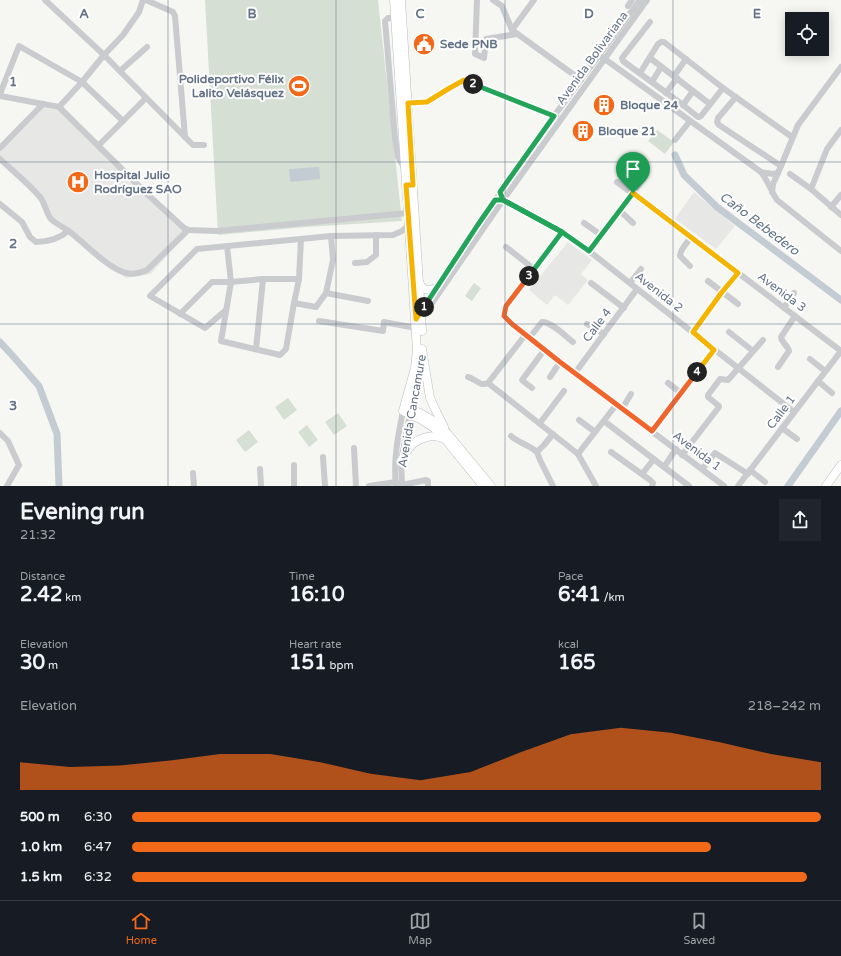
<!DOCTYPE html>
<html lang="en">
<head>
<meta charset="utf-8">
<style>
	:root { --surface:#171b24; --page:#20242c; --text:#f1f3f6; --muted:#9ea1a6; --line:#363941; --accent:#f16919 }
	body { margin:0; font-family:"Varela Round",sans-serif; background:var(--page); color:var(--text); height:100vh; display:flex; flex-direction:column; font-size:15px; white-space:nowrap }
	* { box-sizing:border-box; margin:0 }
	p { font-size:13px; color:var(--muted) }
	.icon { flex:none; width:22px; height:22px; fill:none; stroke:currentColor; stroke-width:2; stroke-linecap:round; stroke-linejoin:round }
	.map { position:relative; height:486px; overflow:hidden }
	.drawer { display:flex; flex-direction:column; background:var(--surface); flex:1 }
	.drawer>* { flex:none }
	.controls { position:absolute; left:785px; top:12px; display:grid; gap:8px }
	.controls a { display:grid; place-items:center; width:44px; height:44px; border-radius:0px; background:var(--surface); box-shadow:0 2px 10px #0003; font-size:20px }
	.pin { position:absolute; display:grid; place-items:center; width:34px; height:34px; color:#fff; margin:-41px -17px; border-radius:50% 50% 50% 0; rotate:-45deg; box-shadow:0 0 4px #0007 }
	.pin .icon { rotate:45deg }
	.km { position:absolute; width:20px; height:20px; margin:-10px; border-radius:50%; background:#222; color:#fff; font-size:11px; line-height:20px; text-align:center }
	.round { display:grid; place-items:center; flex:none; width:42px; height:42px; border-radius:0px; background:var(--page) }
	.summary { display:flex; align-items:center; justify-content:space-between; height:68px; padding:0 20px }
	h1 { font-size:22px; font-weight:700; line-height:30px }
	.stats { display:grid; grid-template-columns:repeat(3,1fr); gap:6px; height:68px; padding:4px 20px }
	.stats div { display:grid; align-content:center }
	.stats b { font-size:20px; font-weight:700 }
	.stats small { font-size:11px; font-weight:400 }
	.stats p { font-size:11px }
	.chart { height:112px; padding:8px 20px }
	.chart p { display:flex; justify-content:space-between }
	.chart svg { width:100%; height:72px; margin-top:4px; fill:var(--accent); opacity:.7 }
	ul { padding:0 20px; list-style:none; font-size:13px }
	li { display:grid; grid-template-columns:64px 48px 1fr; align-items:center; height:30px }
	li i { height:10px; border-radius:5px; background:var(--accent) }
	.menu { display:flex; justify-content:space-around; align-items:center; height:56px; border-top:1px solid var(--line); background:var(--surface); font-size:11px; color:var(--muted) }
	.menu a { display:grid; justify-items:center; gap:2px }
	.menu .on { color:var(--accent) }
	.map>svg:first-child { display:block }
</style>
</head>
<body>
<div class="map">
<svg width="841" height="486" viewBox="0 0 841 486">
	<rect width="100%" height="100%" fill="#f6f7f3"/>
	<g fill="#e7e8e6">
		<path d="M39 107 61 111 187 233 151 274 126 278 103 263 51 221 42 202 0 162V149Z"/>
		<path d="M694 192 735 226 716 249 675 219Z"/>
		<path d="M568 242 592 260 581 274 588 280 568 305 555 295 547 305 529 290Z"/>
	</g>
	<g fill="#d6dfd4">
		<path d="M205 0H378L402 221 306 227 218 235Z"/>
		<path d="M657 130 674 142 665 154 648 141Z"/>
		<path d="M474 283 481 288 472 301 465 296Z"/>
		<path d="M288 398 297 410 284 420 275 407Z"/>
		<path d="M338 413 347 426 334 435 325 422Z"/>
		<path d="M307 425 318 440 309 447 298 432Z"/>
		<path d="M249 430 258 442 245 452 236 440Z"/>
	</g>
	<path fill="#c4ccd3" d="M319 167 320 179 290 182 289 169Z"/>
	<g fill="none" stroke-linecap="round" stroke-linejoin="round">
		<g stroke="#c4ccd3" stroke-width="7">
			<path d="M675 155 684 175 717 207 841 300"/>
			<path d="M0 342 12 355 39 386 57 434 59 486"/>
			<path d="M788 486 841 411"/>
		</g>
		<g stroke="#b9bcc0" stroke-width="9">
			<g id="major">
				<path d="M394 0 417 350 415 368 403 411 422 420 434 428 445 439 483 486"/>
				<path d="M401 0 422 331"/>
				<path d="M419 282C423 291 428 291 436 288"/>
				<path d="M422 349 430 398 435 409 444 427"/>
				<path d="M418 412 437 423 447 433 491 486"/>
				<path d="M410 414 420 366"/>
				<path d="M401 461C405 455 408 447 414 443 420 438 431 435 439 437 441 437 443 439 445 439"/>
				<path d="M826 486 841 465"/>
			</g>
		</g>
		<g stroke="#c9cbcf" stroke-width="6">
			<path d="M45 0 104 55 185 137 193 145H204"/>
			<path d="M146 0 173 12 175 16 185 137"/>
			<path d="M477 0 475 54 484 58 486 39 517 34"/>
			<path d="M493 0 502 6 512 30 581 80"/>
			<path d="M628 6 632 0"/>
			<path d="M398 19 388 18 385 21 395 138 398 157 405 169"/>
			<path d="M650 22 622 58 623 61 683 105 698 117H699L701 116 723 88"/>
			<path d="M512 30 534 0"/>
			<path d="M602 57 761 172C768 181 771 191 777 200L841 251"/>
			<path d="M650 58 710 104"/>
			<path d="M120 71 147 47"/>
			<path d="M640 73 658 44 661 42H664L723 88 792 137"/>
			<path d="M674 76 686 59"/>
			<path d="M652 82 661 67"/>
			<path d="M666 93 677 78"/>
			<path d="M0 94 19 46 82 82 123 121"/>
			<path d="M0 96 59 107 146 193 184 228 188 230 217 231 408 213"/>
			<path d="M736 97 718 118 717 122 719 125 781 166"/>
			<path d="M404 102 427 103 448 89 464 80 556 116"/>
			<path d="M683 105 693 91"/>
			<path d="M59 107 82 82 104 55 123 35 139 12 143 0"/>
			<path d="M675 140 690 121"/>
			<path d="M99 145 146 98"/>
			<path d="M0 148 43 104"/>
			<path d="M0 159C13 171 28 183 40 197 45 203 46 213 51 219 56 224 63 227 69 231 84 243 106 266 123 272 130 275 140 273 147 270L188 230"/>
			<path d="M761 172 773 174 778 173"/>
			<path d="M790 174 811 189 841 215"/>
			<path d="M617 182 671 222 841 351"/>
			<path d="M811 189 827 149 841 130"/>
			<path d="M772 192 773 184 781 166 798 125 841 67"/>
			<path d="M500 200H503L562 232 589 251 794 412"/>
			<path d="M0 204 22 222 30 237 36 242C48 242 59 239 68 231"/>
			<path d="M831 207 841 195"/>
			<path d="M619 210 633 223"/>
			<path d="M584 223 601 235"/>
			<path d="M562 232 506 306 504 316 512 324 560 362 724 486"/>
			<path d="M227 246 231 282 221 341 280 355 286 349 294 303 299 279 301 239"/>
			<path d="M506 247 534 269"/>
			<path d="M589 251 643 179"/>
			<path d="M355 263 367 262 376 255V235"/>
			<path d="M690 266 680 256C680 249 687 243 691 237"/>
			<path d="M708 281 738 304"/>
			<path d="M591 283 624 308"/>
			<path d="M630 283 641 269"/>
			<path d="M326 293 368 301"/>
			<path d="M294 303 316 307 326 293 333 260 331 236"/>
			<path d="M784 308 794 293"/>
			<path d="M226 310 205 328 150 296 197 249 331 236 393 235 402 231 409 225"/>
			<path d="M420 313 477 226 554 116 640 0"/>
			<path d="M180 314 212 282H231L263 279H299"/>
			<path d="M421 319 503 200 647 0"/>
			<path d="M319 321 383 331 384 322 416 328"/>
			<path d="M587 324 604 334"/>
			<path d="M693 332 722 292 739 273"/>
			<path d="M729 332 753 351"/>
			<path d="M530 337 542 322C552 322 565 336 573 342"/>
			<path d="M256 349 263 279"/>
			<path d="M810 359 825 371"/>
			<path d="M778 367 789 351C788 346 782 343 781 337L795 316"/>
			<path d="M575 373 637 289"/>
			<path d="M468 377C476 379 480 387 488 383L526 334"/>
			<path d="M550 377 560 362"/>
			<path d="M818 381 832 393"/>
			<path d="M488 383 578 454 596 486"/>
			<path d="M668 383 681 393"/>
			<path d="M532 388 523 381 522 380 545 349"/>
			<path d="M622 409 631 394"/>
			<path d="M579 420 595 432"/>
			<path d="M604 421 664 467 676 449"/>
			<path d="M540 423 564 391"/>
			<path d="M782 428 797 439"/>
			<path d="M652 431 715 350"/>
			<path d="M0 433 8 441 19 465 7 486"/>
			<path d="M511 436C519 443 529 445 537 452"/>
			<path d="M354 448 356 486"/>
			<path d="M611 452 650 480 653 483 652 486"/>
			<path d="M578 454 616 405"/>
			<path d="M682 455 719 407V406L708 397V395L720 379 728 380 763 340"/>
			<path d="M323 457 325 486"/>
			<path d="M664 467 689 486"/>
			<path d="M260 469 261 486"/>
			<path d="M702 469 715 453 748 474"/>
			<path d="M750 470 765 482"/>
			<path d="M193 473 194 486"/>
			<path d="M642 474 654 459"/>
			<path d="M402 485 426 480 428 481V486"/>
			<path d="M294 486V465"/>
			<path d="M369 486 396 482"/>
			<path d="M396 486C393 460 398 436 403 411"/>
			<path d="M402 486 401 461 410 414"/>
			<path d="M553 486 540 460 537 452 544 445 553 434"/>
			<path d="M738 486 841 351"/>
		</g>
		<use href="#major" stroke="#fff" stroke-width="8"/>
	</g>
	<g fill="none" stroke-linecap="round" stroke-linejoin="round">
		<g stroke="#fff" stroke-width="8">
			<path id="split-1" d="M424 307 477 226 495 200H503L562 232 589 251 633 193"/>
		</g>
		<g stroke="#fff" stroke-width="8">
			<path id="split-2" d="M424 307 416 319 406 185H413L408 103 427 102 448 89 464 80 473 84"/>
		</g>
		<g stroke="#fff" stroke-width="8">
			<path id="split-3" d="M473 84 554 116 500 192 503 200 562 232 529 276"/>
		</g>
		<g stroke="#fff" stroke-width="8">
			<path id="split-4" d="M529 276 506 306 504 316 512 324 560 362 652 431 697 372"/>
		</g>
		<g stroke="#fff" stroke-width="8">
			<path id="split-5" d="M633 193 738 273 722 292 693 332 714 350 697 372"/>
		</g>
		<use href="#split-1" stroke="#22a559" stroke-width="5"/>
		<use href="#split-2" stroke="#f5b400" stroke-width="5"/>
		<use href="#split-3" stroke="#22a559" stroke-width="5"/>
		<use href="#split-4" stroke="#f0652b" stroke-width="5"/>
		<use href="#split-5" stroke="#f5b400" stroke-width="5"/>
	</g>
	<path fill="none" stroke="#637286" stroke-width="1" stroke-opacity="0.55" d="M168 0V486M336 0V486M505 0V486M673 0V486M0 162H841M0 324H841"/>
	<defs>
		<g id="civic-disc" transform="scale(1.15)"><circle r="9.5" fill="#f16919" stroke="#fff"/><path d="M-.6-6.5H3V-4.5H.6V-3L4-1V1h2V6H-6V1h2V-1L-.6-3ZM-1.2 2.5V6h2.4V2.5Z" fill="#fff"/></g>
		<g id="stadium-disc" transform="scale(1.15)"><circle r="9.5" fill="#f16919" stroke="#fff"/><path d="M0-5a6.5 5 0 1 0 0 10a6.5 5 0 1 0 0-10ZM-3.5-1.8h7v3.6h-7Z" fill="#fff"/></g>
		<g id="building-disc" transform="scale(1.15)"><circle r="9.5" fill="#f16919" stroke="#fff"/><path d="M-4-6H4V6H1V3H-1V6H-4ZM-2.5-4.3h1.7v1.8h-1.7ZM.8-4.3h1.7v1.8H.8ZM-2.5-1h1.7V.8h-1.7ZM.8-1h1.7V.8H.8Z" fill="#fff"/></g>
		<g id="hospital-disc" transform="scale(1.15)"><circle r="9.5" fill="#f16919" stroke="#fff"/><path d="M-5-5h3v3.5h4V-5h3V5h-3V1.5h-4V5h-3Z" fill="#fff"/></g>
	</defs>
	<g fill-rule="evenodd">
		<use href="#civic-disc" x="424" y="44"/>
		<use href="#stadium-disc" x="299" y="86"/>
		<use href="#building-disc" x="604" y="105"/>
		<use href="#building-disc" x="583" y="131"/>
		<use href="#hospital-disc" x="78" y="182"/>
	</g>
	<g text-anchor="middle" stroke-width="4" stroke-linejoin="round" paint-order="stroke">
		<g font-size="12" font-weight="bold" fill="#637286" stroke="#fff" text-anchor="start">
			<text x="440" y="48">Sede PNB</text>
			<text x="284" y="83" text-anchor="end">Polideportivo Félix<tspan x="284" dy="14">Lalito Velásquez</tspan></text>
			<text x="620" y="109">Bloque 24</text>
			<text x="598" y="135">Bloque 21</text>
			<text x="94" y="179">Hospital Julio<tspan x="94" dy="14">Rodríguez SAO</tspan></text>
		</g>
		<g font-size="12" fill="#637286" stroke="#fff">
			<text transform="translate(592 58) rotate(-54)" y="4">Avenida Bolivariana</text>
			<text transform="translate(659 292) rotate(38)" y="4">Avenida 2</text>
			<text transform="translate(782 292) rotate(37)" y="4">Avenida 3</text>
			<text transform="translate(597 325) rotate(-53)" y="4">Calle 4</text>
			<text transform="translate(412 411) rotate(-80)" y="4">Avenida Cancamure</text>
			<text transform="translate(781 412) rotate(-53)" y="4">Calle 1</text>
			<text transform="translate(697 451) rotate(37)" y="4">Avenida 1</text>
		</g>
		<g font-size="13" font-style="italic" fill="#5f7483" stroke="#fff">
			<text transform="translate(760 223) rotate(37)" y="5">Caño Bebedero</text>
		</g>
	</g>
	<g font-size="13" text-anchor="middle" font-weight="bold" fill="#637286" stroke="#fff" stroke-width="4" stroke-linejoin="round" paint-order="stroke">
		<text x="84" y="18">A</text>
		<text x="252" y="18">B</text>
		<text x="420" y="18">C</text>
		<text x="589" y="18">D</text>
		<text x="757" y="18">E</text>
		<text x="13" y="86">1</text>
		<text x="13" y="248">2</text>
		<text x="13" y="410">3</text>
	</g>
</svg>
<div class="controls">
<a><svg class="icon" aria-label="locate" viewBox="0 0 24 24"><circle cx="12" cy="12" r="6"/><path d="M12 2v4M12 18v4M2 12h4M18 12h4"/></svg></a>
</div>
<div class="pin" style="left:633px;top:193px;background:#1e9e55"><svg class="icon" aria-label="arrive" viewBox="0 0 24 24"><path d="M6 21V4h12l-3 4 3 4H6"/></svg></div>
<b class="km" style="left:424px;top:307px">1</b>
<b class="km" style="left:473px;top:84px">2</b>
<b class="km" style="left:529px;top:276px">3</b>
<b class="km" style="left:697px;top:372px">4</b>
</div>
<section class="drawer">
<div class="summary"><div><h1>Evening run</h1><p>21:32</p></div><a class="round"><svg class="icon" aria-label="share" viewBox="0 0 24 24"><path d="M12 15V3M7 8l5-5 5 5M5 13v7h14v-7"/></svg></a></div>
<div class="stats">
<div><p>Distance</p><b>2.42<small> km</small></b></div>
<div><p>Time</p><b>16:10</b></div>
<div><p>Pace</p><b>6:41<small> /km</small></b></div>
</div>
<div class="stats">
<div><p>Elevation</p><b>30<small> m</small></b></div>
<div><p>Heart rate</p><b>151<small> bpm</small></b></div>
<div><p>kcal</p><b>165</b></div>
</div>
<div class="chart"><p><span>Elevation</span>218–242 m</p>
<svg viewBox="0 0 160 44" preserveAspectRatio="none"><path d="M0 44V27L10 30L20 29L30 26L40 22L50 22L60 27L70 34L80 38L90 33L100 21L110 10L120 6L130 9L140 15L150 22L160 27V44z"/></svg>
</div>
<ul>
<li><b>500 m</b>6:30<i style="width:100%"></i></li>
<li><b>1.0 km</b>6:47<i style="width:84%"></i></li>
<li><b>1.5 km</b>6:32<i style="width:98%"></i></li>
</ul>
</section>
<nav class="menu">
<a class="on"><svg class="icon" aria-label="home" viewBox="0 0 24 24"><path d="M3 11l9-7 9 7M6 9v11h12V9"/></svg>Home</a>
<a><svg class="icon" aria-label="map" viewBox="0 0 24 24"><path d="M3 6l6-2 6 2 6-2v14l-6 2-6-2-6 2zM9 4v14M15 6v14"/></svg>Map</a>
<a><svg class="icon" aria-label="saved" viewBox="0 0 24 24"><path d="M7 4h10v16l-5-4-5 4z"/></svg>Saved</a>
</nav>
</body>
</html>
